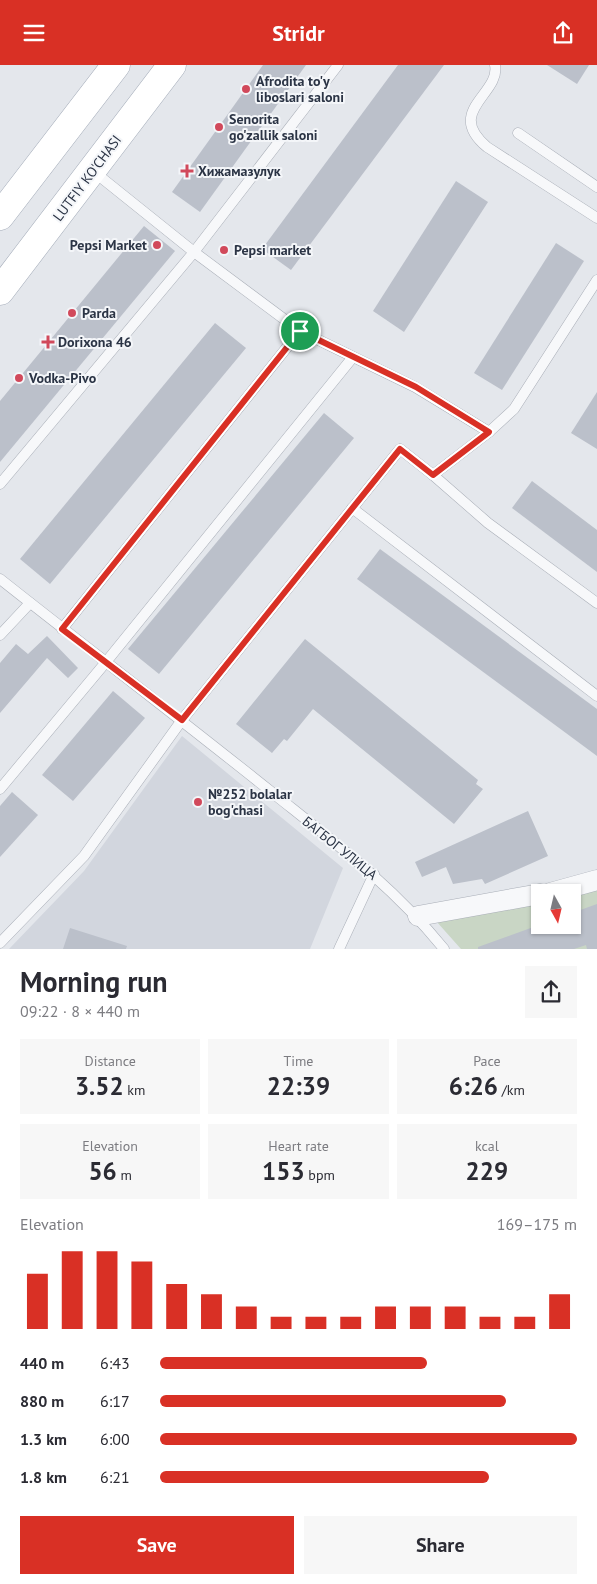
<!DOCTYPE html>
<html lang="en">
<head>
<meta charset="utf-8">
<style>
	:root { --surface:#fff; --page:#f7f7f7; --text:#2b2b33; --muted:#7c7c81; --accent:#d93025 }
	body { margin:0; font-family:"PT Sans",sans-serif; background:var(--page); color:var(--text); height:100vh; display:flex; flex-direction:column; font-size:19px; white-space:nowrap }
	* { box-sizing:border-box; margin:0 }
	p { font-size:16px; color:var(--muted) }
	.icon { flex:none; width:28px; height:28px; fill:none; stroke:currentColor; stroke-width:2; stroke-linecap:round; stroke-linejoin:round }
	.map { position:relative; height:884px; overflow:hidden }
	.drawer { display:flex; flex-direction:column; background:var(--surface); flex:1 }
	.drawer>* { flex:none }
	.needle { width:32px; rotate:172deg }
	.fabs { position:absolute; left:531px; top:819px; display:grid; gap:10px }
	.fabs a { display:grid; place-items:center; width:50px; height:50px; border-radius:0px; background:var(--surface); box-shadow:0 1px 4px #0004; font-size:25px }
	.pin { position:absolute; display:grid; place-items:center; width:42px; height:42px; color:#fff; margin:-21px; border:2px solid #fff; border-radius:50%; box-shadow:0 1px 5px #0007 }
	.round { display:grid; place-items:center; flex:none; width:52px; height:52px; border-radius:0px; background:var(--page) }
	.head { display:flex; align-items:center; justify-content:space-between; height:85px; padding:0 20px }
	h1 { font-size:28px; font-weight:600; line-height:38px }
	.metrics { display:grid; grid-template-columns:repeat(3,1fr); gap:8px; height:85px; padding:5px 20px }
	.metrics div { display:grid; align-content:center; border-radius:0px; background:var(--page); text-align:center }
	.metrics b { font-size:25px; font-weight:600 }
	.metrics small { font-size:14px; font-weight:400 }
	.metrics p { font-size:14px }
	.chart { height:140px; padding:10px 20px }
	.chart p { display:flex; justify-content:space-between }
	.chart svg { width:100%; height:90px; margin-top:5px; stroke:var(--accent); stroke-width:6 }
	.cta { display:flex; gap:10px; margin-top:auto; padding:10px 20px }
	.cta a { flex:1; height:58px; border-radius:0px; background:var(--accent); color:#fff; font-size:20px; font-weight:600; line-height:58px; text-align:center }
	.cta a+a { background:var(--page); color:var(--text) }
	ul { padding:0 20px; list-style:none; font-size:16px }
	li { display:grid; grid-template-columns:80px 60px 1fr; align-items:center; height:38px }
	li i { height:12px; border-radius:6px; background:var(--accent) }
	header { display:flex; justify-content:space-between; align-items:center; height:65px; padding:0 20px; background:var(--accent); color:#fff; font-size:22px; font-weight:600 }
	.map>svg:first-child { display:block }
</style>
</head>
<body>
<header><svg class="icon" aria-label="menu" viewBox="0 0 24 24"><path d="M4 6h16M4 12h16M4 18h16"/></svg>Stridr<svg class="icon" aria-label="share" viewBox="0 0 24 24"><path d="M12 15V3M7 8l5-5 5 5M5 13v7h14v-7"/></svg></header>
<div class="map">
<svg width="597" height="884" viewBox="0 0 597 884">
	<rect width="100%" height="100%" fill="#e4e7ec"/>
	<path fill="#d2d6de" d="M182 671 343 803 310 884H9L84 806Z"/>
	<path fill="#c9d6c5" fill-rule="evenodd" d="M597 816V884H461L428 847ZM540 828H572V860H540Z"/>
	<g fill="#bbc0ca">
		<path d="M263 0H306L200 147 172 127Z"/>
		<path d="M398 0H444L291 205 262 184Z"/>
		<path d="M547 0H589L577 19Z"/>
		<path d="M456 116 488 137 404 267 373 246Z"/>
		<path d="M144 161 175 186 0 397V336Z"/>
		<path d="M556 178 584 196 502 325 474 308Z"/>
		<path d="M215 258 246 283 50 519 20 494Z"/>
		<path d="M597 327V384L571 368Z"/>
		<path d="M324 348 354 373 159 609 128 584Z"/>
		<path d="M532 416 597 465V507L512 443Z"/>
		<path d="M380 484 597 644V691L357 514Z"/>
		<path d="M47 571 78 603 68 613 47 593 0 648V598L16 579 28 589Z"/>
		<path d="M305 574 478 715 476 719 483 724 454 759 313 644 287 676 284 674 272 688 236 659Z"/>
		<path d="M113 626 145 653 73 736 42 710Z"/>
		<path d="M12 727 38 750 0 792V741Z"/>
		<path d="M528 746 548 791 485 819 482 814 453 819 446 802 422 812 415 797Z"/>
		<path d="M597 839V884H587L586 880 574 884H478V882L539 860H572V848Z"/>
		<path d="M70 863 127 881 126 884H63Z"/>
	</g>
	<g fill="none" stroke-linecap="round" stroke-linejoin="round">
		<g stroke="#a9aeb7" stroke-width="11">
			<g id="lane">
				<path d="M495 0C501 29 444 46 487 82L597 153"/>
				<path d="M518 68 597 122"/>
				<path d="M93 106 194 187 300 266 415 322 489 367"/>
				<path d="M433 410 488 458 597 538"/>
				<path d="M0 419 194 187 338 0"/>
				<path d="M352 443 597 631"/>
				<path d="M0 514C91 586 183 656 274 729 334 777 395 823 444 884"/>
				<path d="M62 564 300 266"/>
				<path d="M0 570 30 538"/>
				<path d="M0 724 106 597 353 292"/>
				<path d="M0 878 84 791 182 655 400 384 433 410 489 367 514 344 597 215"/>
				<path d="M339 884 374 809"/>
			</g>
		</g>
		<g stroke="#a9aeb7" stroke-width="21">
			<g id="street">
				<path d="M550 828 597 815"/>
				<path d="M418 851 540 829"/>
			</g>
		</g>
		<g stroke="#a3abb8" stroke-width="29">
			<g id="primary">
				<path d="M0 151 116 0"/>
				<path d="M0 226 172 0"/>
			</g>
		</g>
		<use href="#lane" stroke="#f7f8fa" stroke-width="10"/>
		<use href="#street" stroke="#f7f8fa" stroke-width="20"/>
		<use href="#primary" stroke="#fff" stroke-width="28"/>
	</g>
	<g fill="none" stroke-linecap="round" stroke-linejoin="round">
		<g stroke="#fff" stroke-width="10">
			<path id="route" d="M300 266 416 322 489 367 433 410 400 384 182 655 62 564Z"/>
		</g>
		<use href="#route" stroke="#d93025" stroke-width="6"/>
	</g>
	<g fill="#d1495b" stroke="#f4f6f9" stroke-width="2">
		<circle cx="246" cy="24" r="5"/>
		<circle cx="219" cy="62" r="5"/>
		<path d="M184.5 98.5h5v5h5v5h-5v5h-5v-5h-5v-5h5z"/>
		<circle cx="157" cy="180" r="5"/>
		<circle cx="224" cy="185" r="5"/>
		<circle cx="72" cy="248" r="5"/>
		<path d="M45.5 269.5h5v5h5v5h-5v5h-5v-5h-5v-5h5z"/>
		<circle cx="19" cy="313" r="5"/>
		<circle cx="198" cy="737" r="5"/>
	</g>
	<g text-anchor="middle" stroke-width="4" stroke-linejoin="round" paint-order="stroke">
		<g font-size="14" font-weight="bold" fill="#2b3445" stroke="#f4f6f9" text-anchor="start">
			<text x="256" y="21">Afrodita to'y<tspan x="256" dy="16">liboslari saloni</tspan></text>
			<text x="229" y="59">Senorita<tspan x="229" dy="16">go'zallik saloni</tspan></text>
			<text x="198" y="111">Хижамазулук</text>
			<text x="147" y="185" text-anchor="end">Pepsi Market</text>
			<text x="234" y="190">Pepsi market</text>
			<text x="82" y="253">Parda</text>
			<text x="58" y="282">Dorixona 46</text>
			<text x="29" y="318">Vodka-Pivo</text>
			<text x="208" y="734">№252 bolalar<tspan x="208" dy="16">bog'chasi</tspan></text>
		</g>
		<g font-size="14" fill="#2b3445" stroke="#f4f6f9">
			<text transform="translate(87 113) rotate(-53)" y="5">LUTFIY KO'CHASI</text>
			<text transform="translate(340 783) rotate(39)" y="5">БАГБОГ УЛИЦА</text>
		</g>
	</g>
</svg>
<div class="fabs">
<a><svg class="needle" viewBox="-14 -14 28 28"><path d="M0-13l5 13h-10z" fill="#e53935"/><path d="M0 13l5-13h-10z" fill="#7c7c81"/></svg></a>
</div>
<div class="pin" style="left:300px;top:266px;background:#1e9e55"><svg class="icon" aria-label="arrive" viewBox="0 0 24 24"><path d="M6 21V4h12l-3 4 3 4H6"/></svg></div>
</div>
<section class="drawer">
<div class="head"><div><h1>Morning run</h1><p>09:22 · 8 × 440 m</p></div><a class="round"><svg class="icon" aria-label="share" viewBox="0 0 24 24"><path d="M12 15V3M7 8l5-5 5 5M5 13v7h14v-7"/></svg></a></div>
<div class="metrics">
<div><p>Distance</p><b>3.52<small> km</small></b></div>
<div><p>Time</p><b>22:39</b></div>
<div><p>Pace</p><b>6:26<small> /km</small></b></div>
</div>
<div class="metrics">
<div><p>Elevation</p><b>56<small> m</small></b></div>
<div><p>Heart rate</p><b>153<small> bpm</small></b></div>
<div><p>kcal</p><b>229</b></div>
</div>
<div class="chart"><p><span>Elevation</span>169–175 m</p>
<svg viewBox="0 0 160 44" preserveAspectRatio="none"><path d="M5 44V17M15 44V6M25 44V6M35 44V11M45 44V22M55 44V27M65 44V33M75 44V38M85 44V38M95 44V38M105 44V33M115 44V33M125 44V33M135 44V38M145 44V38M155 44V27"/></svg>
</div>
<ul>
<li><b>440 m</b>6:43<i style="width:64%"></i></li>
<li><b>880 m</b>6:17<i style="width:83%"></i></li>
<li><b>1.3 km</b>6:00<i style="width:100%"></i></li>
<li><b>1.8 km</b>6:21<i style="width:79%"></i></li>
</ul>
<div class="cta"><a>Save</a><a>Share</a></div>
</section>
</body>
</html>
